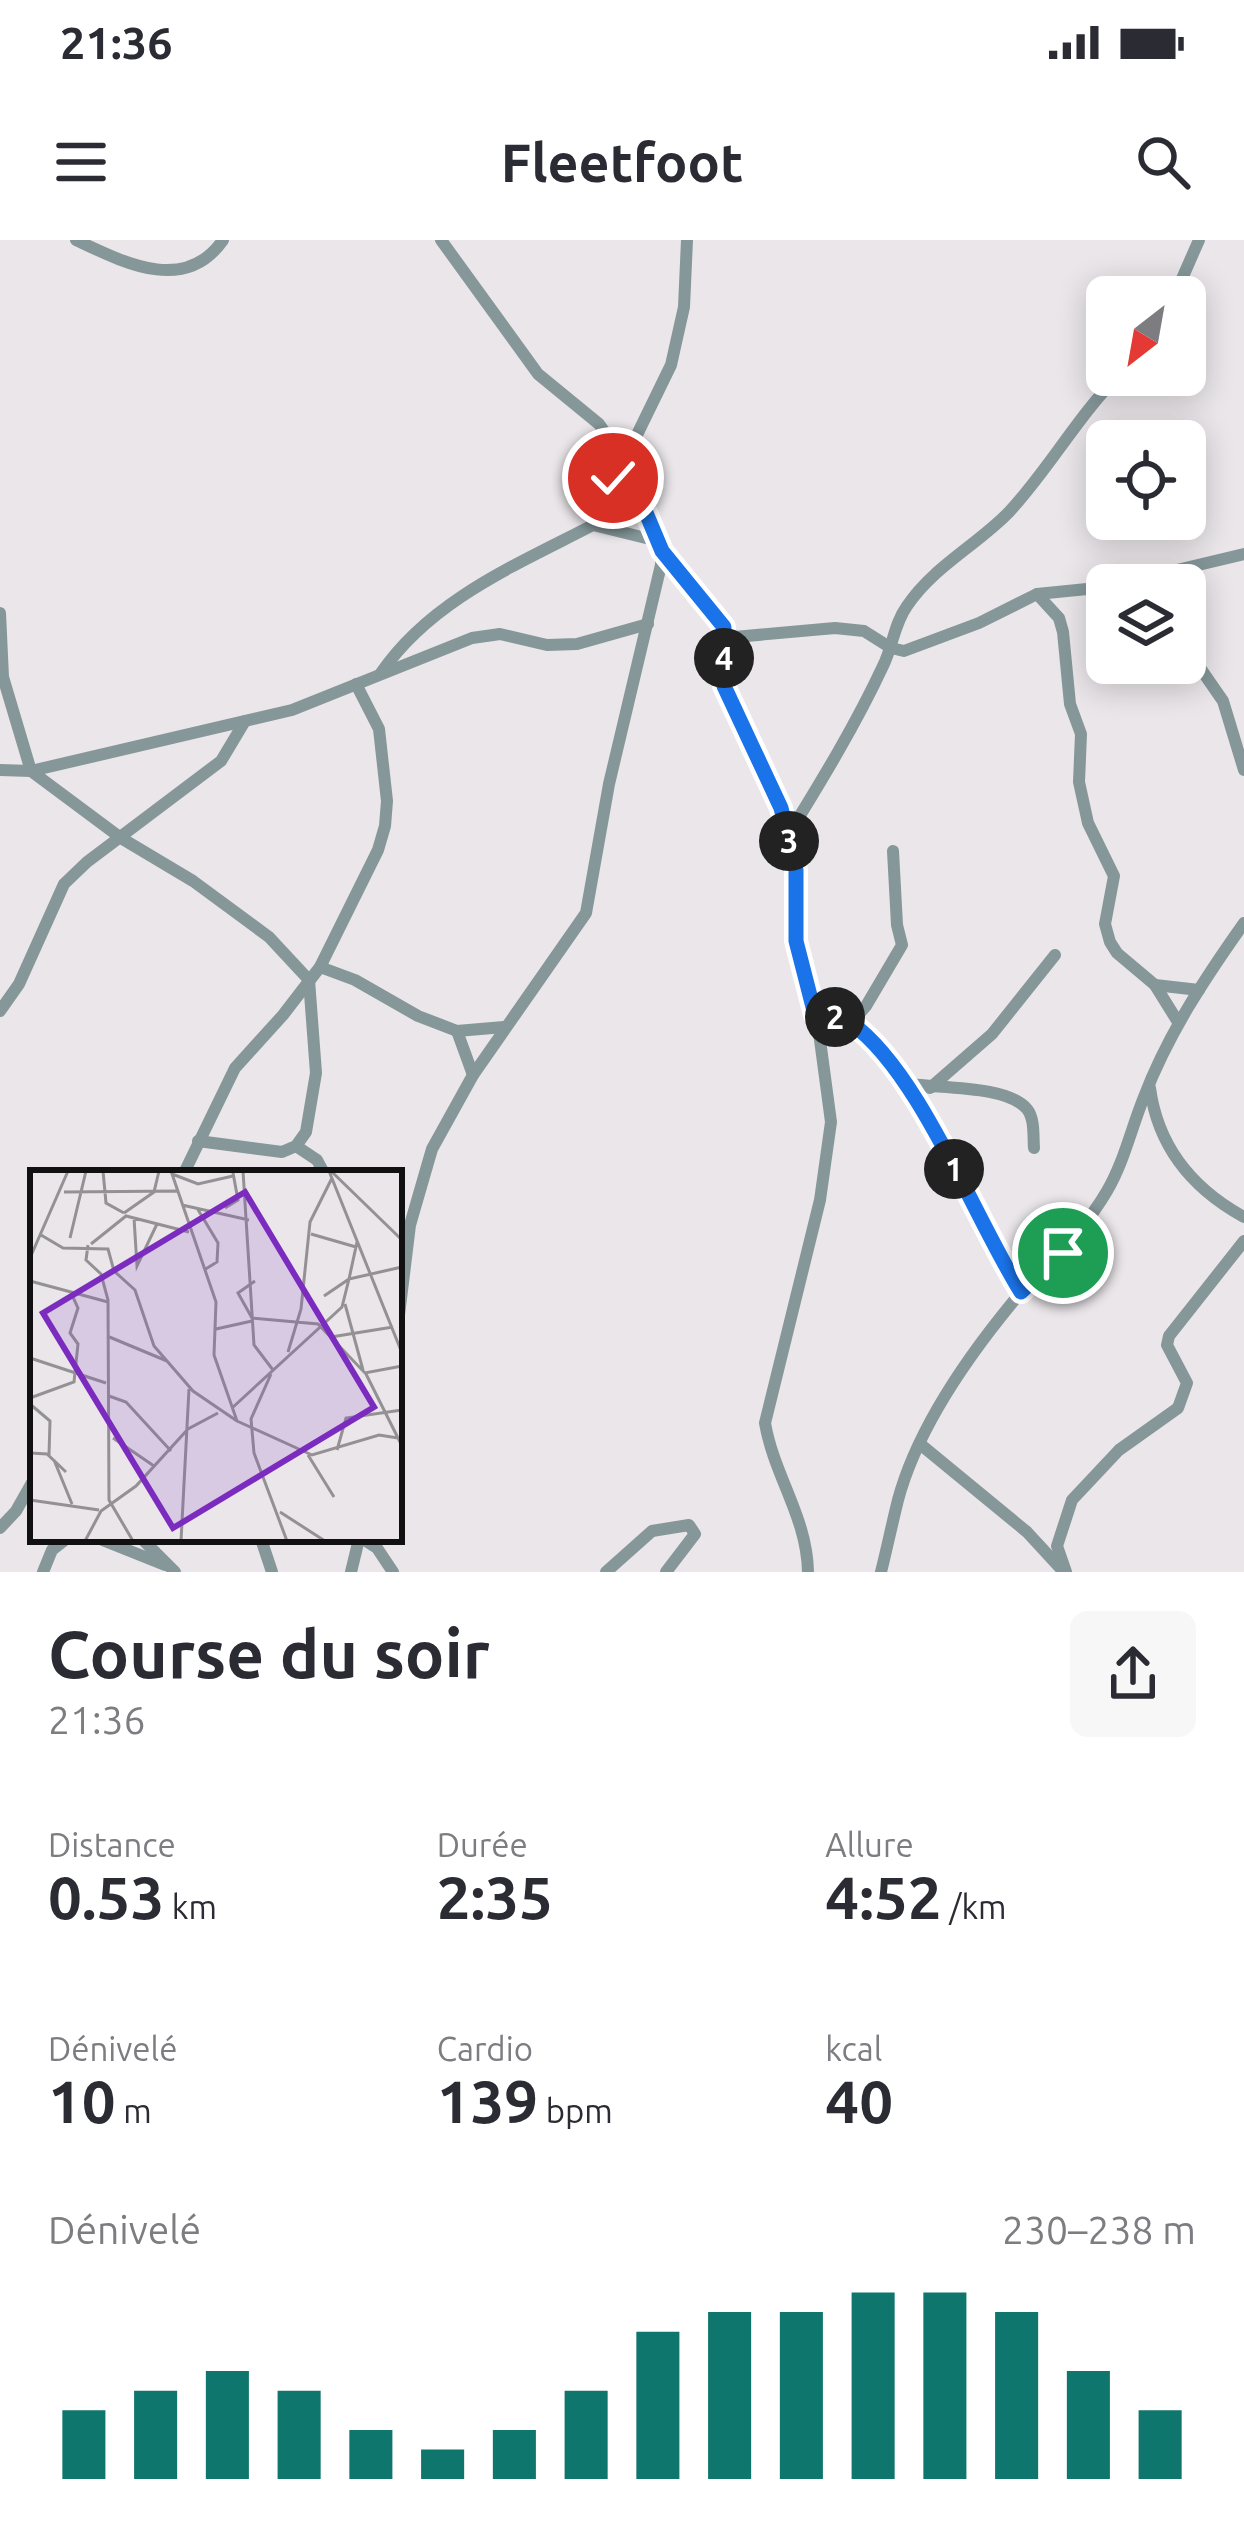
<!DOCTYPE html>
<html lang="fr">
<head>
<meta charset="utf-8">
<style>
	:root { --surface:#fff; --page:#f7f7f7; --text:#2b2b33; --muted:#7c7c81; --accent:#0f766e }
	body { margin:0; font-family:Ubuntu,sans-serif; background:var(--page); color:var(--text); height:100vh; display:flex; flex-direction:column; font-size:45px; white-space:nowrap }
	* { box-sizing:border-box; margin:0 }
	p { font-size:39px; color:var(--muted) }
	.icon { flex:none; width:66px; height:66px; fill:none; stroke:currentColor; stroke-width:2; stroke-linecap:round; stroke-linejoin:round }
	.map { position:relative; height:1332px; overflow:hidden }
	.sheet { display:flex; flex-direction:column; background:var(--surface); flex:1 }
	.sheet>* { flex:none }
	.needle { width:78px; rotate:211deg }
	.controls { position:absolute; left:1086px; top:36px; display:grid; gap:24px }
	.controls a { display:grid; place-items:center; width:120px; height:120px; border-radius:18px; background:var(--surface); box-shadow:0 6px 30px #0003; font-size:60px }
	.pin { position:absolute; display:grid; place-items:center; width:102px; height:102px; color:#fff; margin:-51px; border:6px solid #fff; border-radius:50%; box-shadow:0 3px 12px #0007 }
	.km { position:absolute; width:60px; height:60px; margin:-30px; border-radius:50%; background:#222; color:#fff; font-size:33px; line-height:60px; text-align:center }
	.round { display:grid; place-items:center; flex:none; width:126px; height:126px; border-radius:18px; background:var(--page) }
	.headline { display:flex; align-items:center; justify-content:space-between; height:204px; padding:0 48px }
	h1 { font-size:66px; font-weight:700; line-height:90px }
	.metrics { display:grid; grid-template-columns:repeat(3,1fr); gap:18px; height:204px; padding:12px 48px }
	.metrics div { display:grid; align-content:center }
	.metrics b { font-size:60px; font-weight:700 }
	.metrics small { font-size:33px; font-weight:400 }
	.metrics p { font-size:33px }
	.chart { height:336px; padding:24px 48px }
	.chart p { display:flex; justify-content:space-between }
	.chart svg { width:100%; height:216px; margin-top:12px; stroke:var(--accent); stroke-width:6 }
	.status { display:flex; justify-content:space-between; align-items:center; height:84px; padding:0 60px; background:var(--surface); direction:ltr }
	.status svg { height:33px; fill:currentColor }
	header { display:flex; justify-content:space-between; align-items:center; height:156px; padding:0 48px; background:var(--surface); font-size:54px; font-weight:700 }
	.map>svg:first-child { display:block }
</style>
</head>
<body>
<div class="status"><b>21:36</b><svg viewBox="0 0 49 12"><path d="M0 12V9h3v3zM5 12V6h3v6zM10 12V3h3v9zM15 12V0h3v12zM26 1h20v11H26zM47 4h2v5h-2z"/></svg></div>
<header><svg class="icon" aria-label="menu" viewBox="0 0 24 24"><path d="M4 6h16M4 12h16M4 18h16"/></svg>Fleetfoot<svg class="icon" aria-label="search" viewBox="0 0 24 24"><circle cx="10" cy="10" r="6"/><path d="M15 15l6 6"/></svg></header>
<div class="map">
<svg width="1244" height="1332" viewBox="0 0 1244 1332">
	<rect width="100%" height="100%" fill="#eae6ea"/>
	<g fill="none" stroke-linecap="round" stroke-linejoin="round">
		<g stroke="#859799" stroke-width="12">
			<path d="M76 0C123 22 185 55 223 0"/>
			<path d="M1174 57 1199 0"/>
			<path d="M593 285 671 125 684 67 687 0"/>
			<path d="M661 311 725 387 724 446 781 568 797 630 796 701 818 785 831 882 820 960 765 1183C774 1236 807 1277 808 1332"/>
			<path d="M1114 345 1244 314"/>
			<path d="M1037 354 1059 378 1063 392 1070 464 1081 494 1079 542 1088 583 1114 636 1105 684 1110 702 1117 713 1155 745 1178 782"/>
			<path d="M0 373 3 437 31 531 121 598 193 641 269 697 309 740 316 833 306 892 296 906 282 912 198 901"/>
			<path d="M1185 393 1196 422 1223 461 1244 530"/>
			<path d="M724 398 835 388 864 391 891 408 904 411 979 383 1037 354 1107 347"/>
			<path d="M381 433C431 360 516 325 593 285L658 301"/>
			<path d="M0 530 31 531 292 470 472 398 500 394 547 405 577 404 648 384"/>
			<path d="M788 595C822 540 856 484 883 426 893 406 894 384 907 366 933 327 977 305 1009 272 1049 229 1077 177 1119 135"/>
			<path d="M320 727 355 740 418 776 457 791 504 787"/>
			<path d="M1155 745 1199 750"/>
			<path d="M0 771 19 744 64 644 87 622 221 521 245 481"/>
			<path d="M815 774C827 776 841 776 851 783 918 830 976 980 1021 1052"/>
			<path d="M851 783 866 766 902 705 897 685 893 611"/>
			<path d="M457 791 473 835"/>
			<path d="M903 843C933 849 1006 844 1027 869 1035 879 1033 896 1034 908"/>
			<path d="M930 848 992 794 1055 715"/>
			<path d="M1150 848C1158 907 1193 949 1244 977"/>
			<path d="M296 906 317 920 324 933"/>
			<path d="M184 933 235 828 283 775 320 727 378 610 385 586 387 561 379 489 356 444"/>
			<path d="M399 1075 410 985 432 909 473 835 586 673 609 544 661 325V311L623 218 599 184 538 134 441 0"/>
			<path d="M920 1204 1027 1292 1063 1331"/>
			<path d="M0 1288 16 1271 33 1241"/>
			<path d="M100 1299 165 1325"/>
			<path d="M142 1299 175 1332"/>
			<path d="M261 1299 272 1332"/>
			<path d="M363 1299 377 1308 393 1332"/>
			<path d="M43 1332 52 1310 66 1299"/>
			<path d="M351 1332 359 1299"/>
			<path d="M606 1332 652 1291 689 1285 695 1294 666 1332"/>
			<path d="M881 1332C887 1308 892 1284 898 1260 917 1189 966 1119 1012 1063 1045 1023 1079 999 1107 951 1124 922 1131 889 1144 857 1168 794 1205 738 1244 683"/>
			<path d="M1066 1332 1057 1306 1072 1260 1119 1210 1178 1168 1187 1143 1167 1105 1169 1096 1244 1001"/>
		</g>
	</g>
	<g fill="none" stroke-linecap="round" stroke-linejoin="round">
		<g stroke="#fff" stroke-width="24">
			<path id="route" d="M613 238 623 218 662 311 724 387V446L781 568 796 630V701L815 775C827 776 841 776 851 783 919 831 975 979 1021 1052L1063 1013"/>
		</g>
		<use href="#route" stroke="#1a73e8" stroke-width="15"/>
	</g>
	<g transform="translate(30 930)">
		<rect width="372" height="372" fill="#eae6ea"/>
		<path fill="none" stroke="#949194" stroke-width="3" d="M73 1 76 33 94 43M141 1 186 132 184 185 207 251 282 285 349 265 368 268M213 1 224 175 243 200M299 1 372 183M302 2 372 70M142 4 168 14 203 6M34 22 149 21M152 35 219 50M167 38 188 73 187 92 174 100M195 38 208 30 203 3M94 43 124 22 129 1M104 48 107 96 127 54M281 64 326 77M11 65 33 78 78 79 84 101 105 120 124 176 163 221 207 251M40 68 56 1M61 74 96 46 159 62M58 75 56 90 71 104 78 130 79 330 103 371M0 88 38 1M0 111 78 132M225 111 208 123 222 148 288 154 335 203 372 196M294 126 319 109 327 72M315 134 333 200M186 159 222 151M77 166 137 191M301 167 363 157M258 182 271 139 280 52 302 8M0 188 76 213M241 204 221 249 224 283 257 371M336 204 372 276M79 226 96 232 141 281M0 228 44 212 48 174 40 163 48 138 42 125M0 234 20 251 19 285M202 238 312 137 319 109 372 97M83 268 124 296M307 280 316 248 372 240M0 283 17 284 36 302M278 285 304 327M24 290 42 334M0 330 69 340M250 342 295 371M55 371 71 341 106 316 158 259 188 243M151 371 159 219"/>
		<path fill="#7b2cbf" fill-opacity="0.15" stroke="#7b2cbf" stroke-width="6" d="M215 22 344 237 143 358 13 143Z"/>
		<rect width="372" height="372" fill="none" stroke="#121112" stroke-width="6"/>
	</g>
</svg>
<div class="controls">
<a><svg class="needle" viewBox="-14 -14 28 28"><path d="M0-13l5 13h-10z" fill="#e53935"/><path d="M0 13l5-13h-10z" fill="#7c7c81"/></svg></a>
<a><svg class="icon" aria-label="locate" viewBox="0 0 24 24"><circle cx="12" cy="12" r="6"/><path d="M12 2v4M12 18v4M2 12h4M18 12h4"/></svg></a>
<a><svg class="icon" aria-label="layers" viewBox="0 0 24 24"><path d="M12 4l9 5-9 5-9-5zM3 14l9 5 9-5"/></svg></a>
</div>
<div class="pin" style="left:1063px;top:1013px;background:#1e9e55"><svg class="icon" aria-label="arrive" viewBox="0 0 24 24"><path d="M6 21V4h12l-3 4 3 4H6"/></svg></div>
<div class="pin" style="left:613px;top:238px;background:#d93025"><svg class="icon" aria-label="check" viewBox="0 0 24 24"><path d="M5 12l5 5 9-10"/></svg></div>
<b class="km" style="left:954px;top:929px">1</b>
<b class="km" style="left:835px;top:777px">2</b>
<b class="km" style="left:789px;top:601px">3</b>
<b class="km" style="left:724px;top:418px">4</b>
</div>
<section class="sheet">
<div class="headline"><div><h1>Course du soir</h1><p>21:36</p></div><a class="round"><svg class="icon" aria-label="share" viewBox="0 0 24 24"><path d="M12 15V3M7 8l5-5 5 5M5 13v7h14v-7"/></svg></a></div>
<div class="metrics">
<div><p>Distance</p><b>0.53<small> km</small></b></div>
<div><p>Durée</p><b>2:35</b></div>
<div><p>Allure</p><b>4:52<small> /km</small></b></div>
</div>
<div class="metrics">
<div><p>Dénivelé</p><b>10<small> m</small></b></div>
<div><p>Cardio</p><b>139<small> bpm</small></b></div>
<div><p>kcal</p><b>40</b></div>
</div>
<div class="chart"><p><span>Dénivelé</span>230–238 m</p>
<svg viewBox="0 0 160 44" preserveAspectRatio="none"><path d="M5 44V30M15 44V26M25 44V22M35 44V26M45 44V34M55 44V38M65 44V34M75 44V26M85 44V14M95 44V10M105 44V10M115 44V6M125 44V6M135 44V10M145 44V22M155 44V30"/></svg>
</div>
</section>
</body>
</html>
